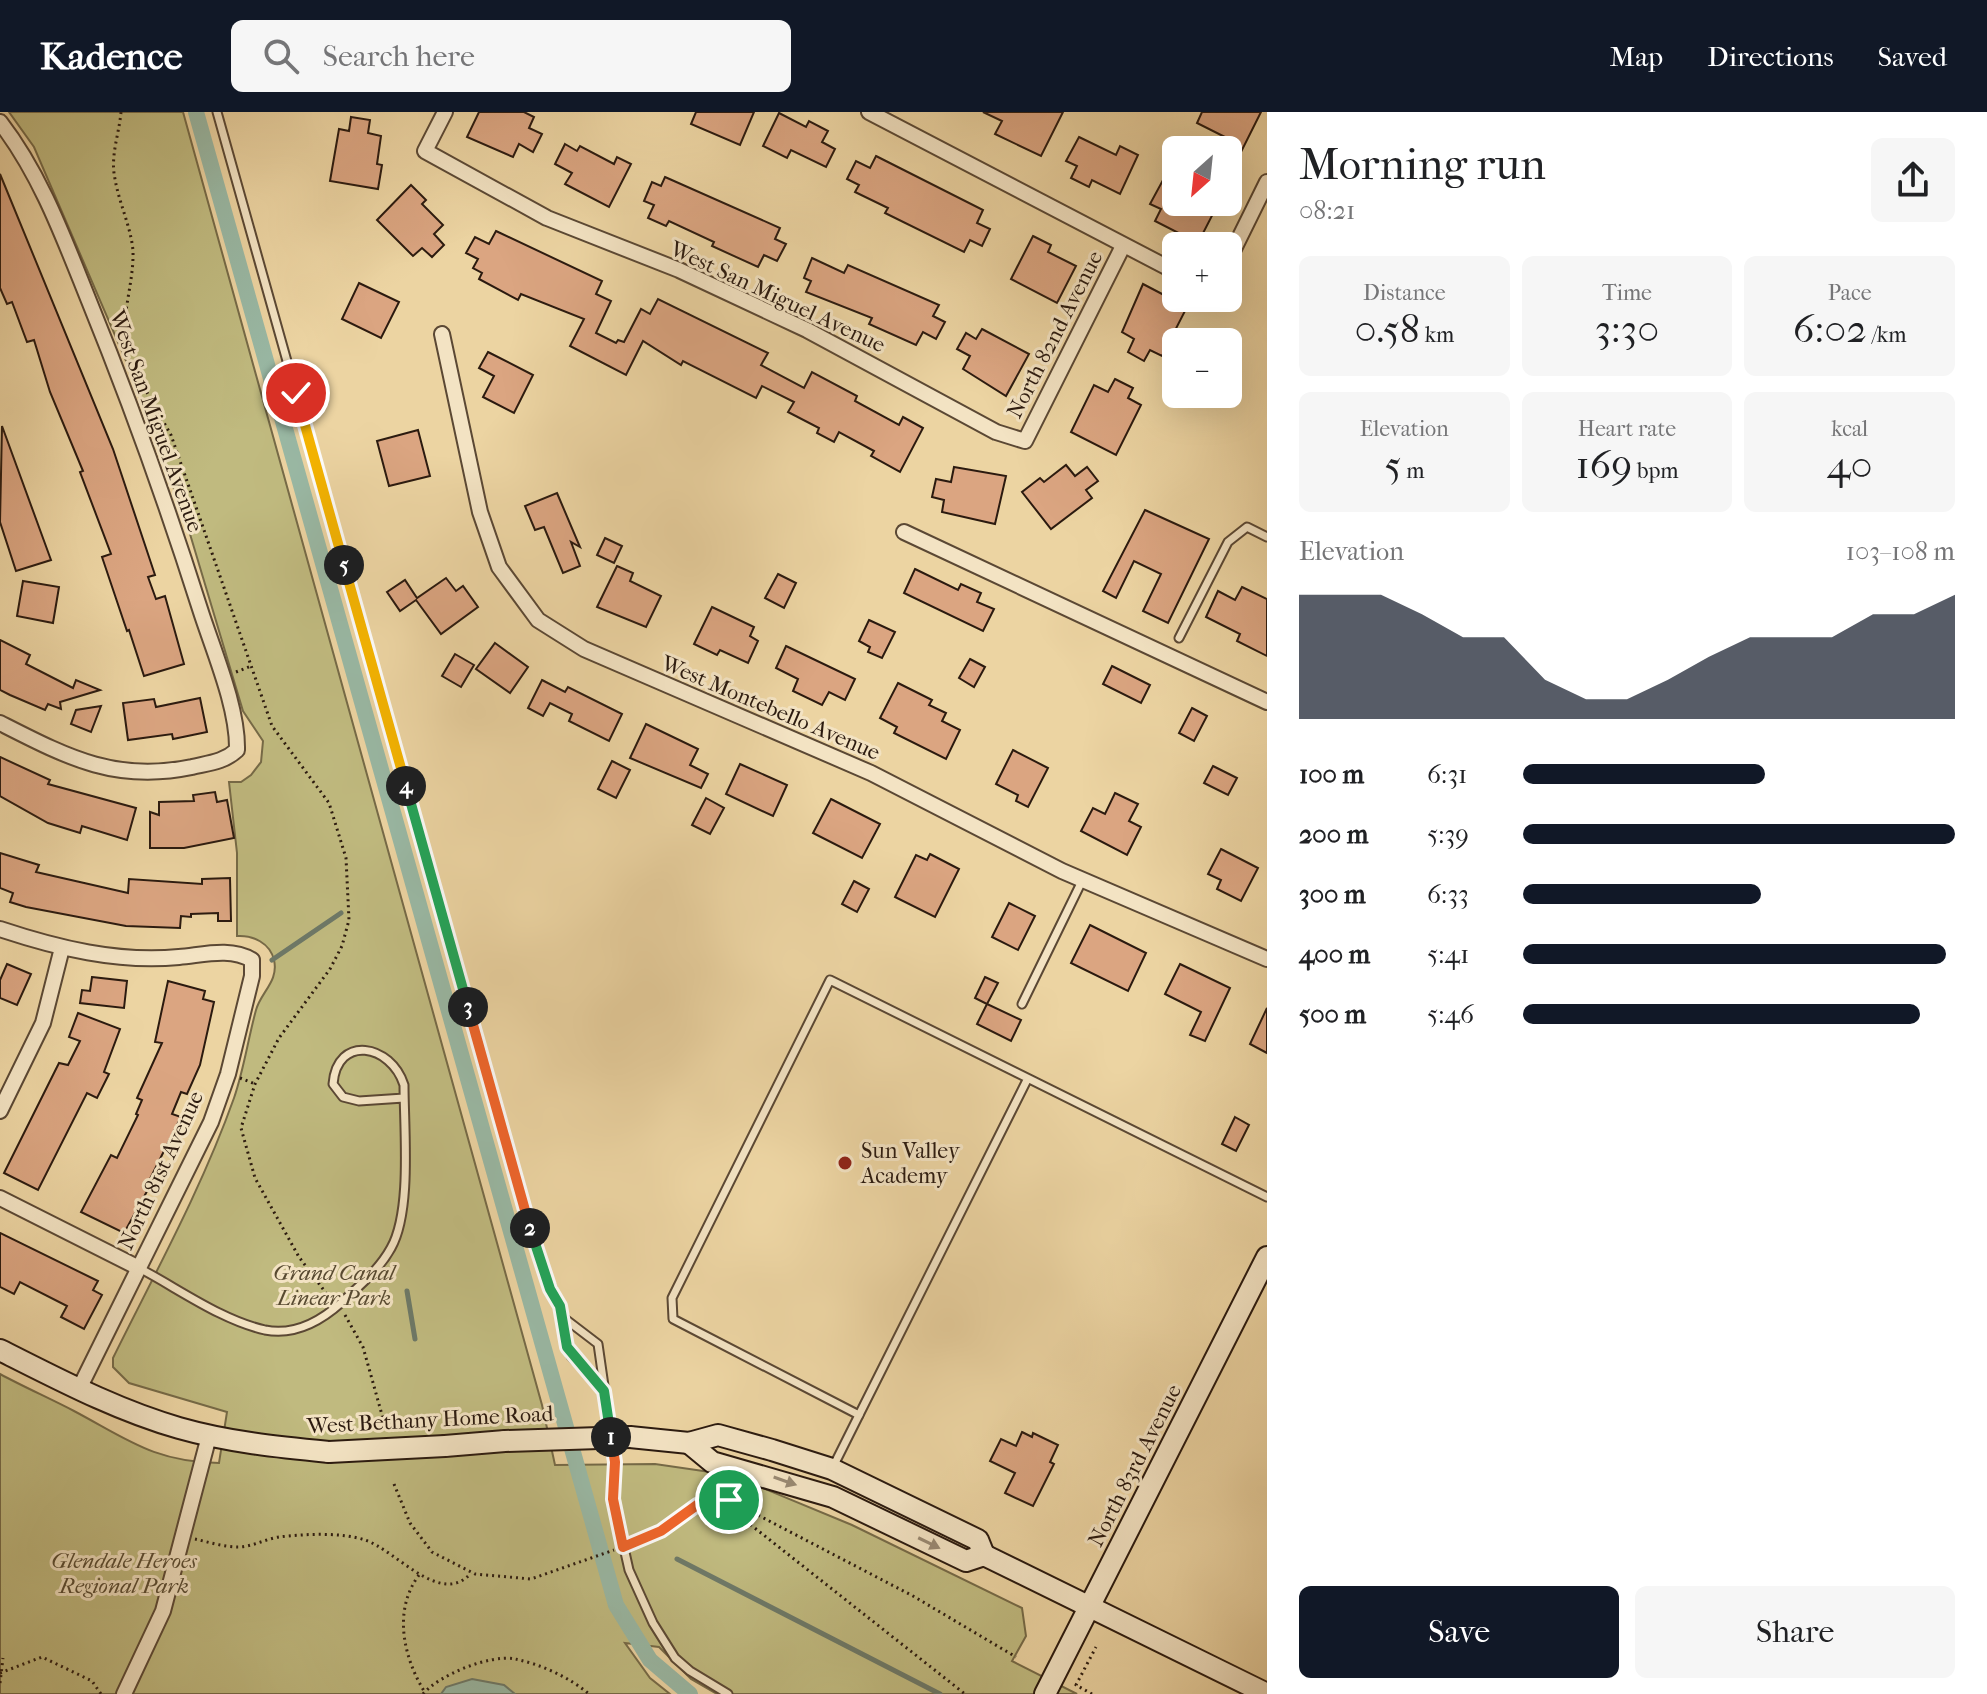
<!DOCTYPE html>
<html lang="en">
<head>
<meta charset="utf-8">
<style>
	:root { --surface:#fff; --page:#f6f6f6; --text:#202124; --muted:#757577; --accent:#111827 }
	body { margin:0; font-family:"IM FELL French Canon",serif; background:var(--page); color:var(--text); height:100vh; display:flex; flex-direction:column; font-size:30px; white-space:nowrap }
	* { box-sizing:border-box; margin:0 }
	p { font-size:26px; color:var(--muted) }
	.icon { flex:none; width:44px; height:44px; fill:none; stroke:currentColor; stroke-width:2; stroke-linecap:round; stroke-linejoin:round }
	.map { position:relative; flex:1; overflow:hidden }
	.sheet { display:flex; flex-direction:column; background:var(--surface); width:720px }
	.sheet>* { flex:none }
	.needle { width:52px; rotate:207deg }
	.tools { position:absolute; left:1162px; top:24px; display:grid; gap:16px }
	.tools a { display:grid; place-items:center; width:80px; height:80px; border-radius:12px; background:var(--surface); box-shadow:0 8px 32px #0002; font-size:40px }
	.pin { position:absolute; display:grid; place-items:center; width:68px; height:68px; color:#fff; margin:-34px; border:4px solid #fff; border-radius:50%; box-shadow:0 2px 8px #0007 }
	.km { position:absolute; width:40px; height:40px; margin:-20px; border-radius:50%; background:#222; color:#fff; font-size:22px; line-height:40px; text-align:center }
	.round { display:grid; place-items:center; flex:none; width:84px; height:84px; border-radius:12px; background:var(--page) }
	.overview { display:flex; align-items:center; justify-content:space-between; height:136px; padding:0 32px }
	h1 { font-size:44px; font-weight:600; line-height:60px }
	.metrics { display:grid; grid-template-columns:repeat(3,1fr); gap:12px; height:136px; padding:8px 32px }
	.metrics div { display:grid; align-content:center; border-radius:12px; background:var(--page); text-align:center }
	.metrics b { font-size:40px; font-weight:600 }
	.metrics small { font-size:22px; font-weight:400 }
	.metrics p { font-size:22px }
	.chart { height:224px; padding:16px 32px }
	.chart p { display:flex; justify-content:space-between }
	.chart svg { width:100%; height:144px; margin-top:8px; fill:var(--accent); opacity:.7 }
	.primary-button { display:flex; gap:16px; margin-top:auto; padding:16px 32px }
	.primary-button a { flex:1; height:92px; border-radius:12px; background:var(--accent); color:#fff; font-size:32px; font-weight:600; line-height:92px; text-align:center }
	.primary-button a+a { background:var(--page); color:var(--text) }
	ul { padding:0 32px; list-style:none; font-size:26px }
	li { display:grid; grid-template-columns:128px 96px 1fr; align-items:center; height:60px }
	li i { height:20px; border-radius:10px; background:var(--accent) }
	header { display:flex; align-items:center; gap:48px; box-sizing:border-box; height:112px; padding:0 40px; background:var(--accent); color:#fff }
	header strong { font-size:38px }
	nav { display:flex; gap:44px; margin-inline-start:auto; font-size:28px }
	.search { width:560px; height:72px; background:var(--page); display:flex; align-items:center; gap:20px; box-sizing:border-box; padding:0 28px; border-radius:12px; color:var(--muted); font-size:30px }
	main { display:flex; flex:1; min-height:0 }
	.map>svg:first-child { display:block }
</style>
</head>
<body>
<header>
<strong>Kadence</strong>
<div class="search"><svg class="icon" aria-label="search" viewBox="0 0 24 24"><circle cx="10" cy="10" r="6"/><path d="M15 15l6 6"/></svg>Search here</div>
<nav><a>Map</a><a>Directions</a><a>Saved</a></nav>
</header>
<main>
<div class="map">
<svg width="1267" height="1582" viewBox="0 0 1267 1582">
	<rect width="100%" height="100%" fill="#ecd4a2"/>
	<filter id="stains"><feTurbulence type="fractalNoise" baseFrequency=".0025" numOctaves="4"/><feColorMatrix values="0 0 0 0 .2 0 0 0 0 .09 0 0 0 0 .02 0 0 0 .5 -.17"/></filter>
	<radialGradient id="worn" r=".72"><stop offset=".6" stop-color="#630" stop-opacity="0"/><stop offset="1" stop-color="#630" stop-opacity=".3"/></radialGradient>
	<path fill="#c0ba7f" stroke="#766a47" stroke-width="2" d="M9 0H183L542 1293 555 1353 655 1352 710 1360 748 1370 852 1413 1022 1496 1026 1524 1012 1549 1077 1582H717L691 1567 659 1535 625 1531 650 1566 670 1582H0V1262C24 1275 49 1286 74 1299 127 1327 154 1350 219 1351L227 1300 129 1271 113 1255V1246C155 1161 202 1076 234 986 244 957 248 927 256 898 261 880 279 869 274 848 270 831 253 823 237 824V741L229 670H241L251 663 261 650 263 629 243 599 187 412 127 251 34 35Z"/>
	<path fill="#99b8a4" stroke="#6d7968" stroke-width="2" d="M472 1567 504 1573 515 1582H441L446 1575Z"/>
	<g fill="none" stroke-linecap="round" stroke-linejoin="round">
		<g stroke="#6d7968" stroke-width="5">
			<path d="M272 848 341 801"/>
			<path d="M407 1179 415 1227"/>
			<path d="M677 1447 940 1582"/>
		</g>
		<path stroke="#99b8a4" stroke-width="16" d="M196 0 616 1493 650 1548 690 1582"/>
	</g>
	<g fill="#dba581" stroke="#2b1a0f" stroke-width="2">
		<path d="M479 0H524L534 5 529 16 542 22 533 40 519 32 513 45 467 25Z"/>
		<path d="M696 0H754L740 33 691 12Z"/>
		<path d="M983 0H1063L1041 44 995 22 1002 9Z"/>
		<path d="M1202 0H1261L1241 40 1224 32 1227 26 1197 11Z"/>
		<path d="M779 1 806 15 809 9 828 19 822 30 835 37 826 55 791 38 787 46 763 34Z"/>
		<path d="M351 5 370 8 368 21 381 24 377 52 382 53 378 77 330 69 339 17 349 19Z"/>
		<path d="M1079 25 1116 43 1120 34 1138 43 1120 82 1092 68 1089 75 1071 66 1077 54 1066 49Z"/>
		<path d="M565 32 577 39 580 34 614 52 617 45 631 52 609 95 565 72 572 61 555 52Z"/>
		<path d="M876 44 983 98 977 111 990 117 982 134 970 128 964 140 885 101 888 96 855 80 859 73 847 67 856 49 870 56Z"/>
		<path d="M0 62 113 337 155 463 148 465 156 487 165 484 184 552 144 564 129 518 127 519 102 445 111 442 80 360 83 359 50 280 34 228 27 230 12 190 7 192 0 176Z"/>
		<path d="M665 65 780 116 775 127 786 132 777 149 764 143 758 155 712 134 714 130 669 109 666 114 648 106 654 93 644 89 652 70 661 74Z"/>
		<path d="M1163 68 1176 75V90H1219L1198 131 1155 109 1161 97 1150 92Z"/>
		<path d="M411 73 426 88 422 92 443 113 434 122 444 133 432 145 422 136 413 144 377 108Z"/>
		<path d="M496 119 602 169 596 182 611 189 596 221 616 231 618 228 624 230 641 197 650 202 658 187 768 241 761 253 804 276 812 260 857 284 855 289 899 313 903 305 923 316 900 360 871 344 874 339 839 320 834 330 817 321 819 316 788 300 794 290 762 274 756 286 683 249 681 253 643 229 626 263 570 234 584 207 521 182 518 188 479 167 482 161 473 156 478 147 466 141 475 125 489 132Z"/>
		<path d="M1033 124 1051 133 1048 140 1076 154 1057 191 1011 167Z"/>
		<path d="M812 146 844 161 848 153 939 193 933 204 945 210 936 227 923 220 916 233 869 212 872 206 806 180 811 169 804 166Z"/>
		<path d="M359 171 399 190 381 226 342 207Z"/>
		<path d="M1143 172 1187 195 1162 244 1150 238 1144 249 1128 240 1134 227 1122 220Z"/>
		<path d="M982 217 1029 242 1006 284 963 257 970 244 957 237 966 221 976 227Z"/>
		<path d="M488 240 533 263 514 301 483 285 494 264 479 256Z"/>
		<path d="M1115 267 1133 276 1128 286 1141 293 1116 343 1071 320 1094 273 1108 280Z"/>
		<path d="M2 314 51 448 16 459 0 410Z"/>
		<path d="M418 318 430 364 389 374 377 329Z"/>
		<path d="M1066 353 1075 364 1087 355 1098 369 1086 378 1092 386 1051 417 1022 380 1040 366 1044 370Z"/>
		<path d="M954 355 1006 364 995 412 942 400 944 388 932 385 936 367 951 370Z"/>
		<path d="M557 381 580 435 571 430 580 454 563 461 544 415 535 418 525 394Z"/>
		<path d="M1145 398 1209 427 1168 511 1143 499 1161 462 1134 449 1116 486 1103 479Z"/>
		<path d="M605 426 622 434 614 451 597 443Z"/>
		<path d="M617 454 633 461 630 469 661 484 646 515 597 495Z"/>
		<path d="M915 457 958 478 961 472 981 481 977 490 994 497 983 519 904 481Z"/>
		<path d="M778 462 796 471 784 496 765 486Z"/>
		<path d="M446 466 456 479 463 474 478 495 441 522 416 488 400 499 387 480 405 468 417 486Z"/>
		<path d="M23 469 59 475 53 511 17 504Z"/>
		<path d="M1242 475 1267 487V544L1237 529 1240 522 1206 505 1218 479 1235 488Z"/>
		<path d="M712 495 754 515 750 524 758 529 748 551 720 538 717 543 694 532Z"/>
		<path d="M869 508 895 520 882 546 868 540 870 535 859 529Z"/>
		<path d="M0 528 30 543 26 552 73 576 76 568 100 578 60 590 61 597 48 592 45 598 10 583 0 578Z"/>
		<path d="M495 531 528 555 510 581 476 557Z"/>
		<path d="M786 534 855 567 845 588 829 580 822 593 793 579 798 567 776 556Z"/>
		<path d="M455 542 474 553 461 575 442 564Z"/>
		<path d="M970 547 985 555 974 575 959 566Z"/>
		<path d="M1112 554 1150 573 1141 591 1103 572Z"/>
		<path d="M542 568 565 580 568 575 622 602 609 629 569 609 572 602 550 591 543 604 528 596Z"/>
		<path d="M898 571 932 588 929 593 946 601 942 609 960 618 946 647 894 621 897 615 880 606Z"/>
		<path d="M200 586 207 620 173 627 172 622 128 628 123 591 154 587 156 595Z"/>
		<path d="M101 594 91 620 71 612 76 598Z"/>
		<path d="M1192 596 1207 604 1194 629 1179 621Z"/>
		<path d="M646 612 698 637 690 653 708 662 701 676 630 646Z"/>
		<path d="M1013 638 1048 656 1028 695 1016 689 1018 683 996 672Z"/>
		<path d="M0 645 50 668 48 672 136 696 127 728 82 714 80 721 48 711 0 684Z"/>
		<path d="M612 649 630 658 616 686 598 677Z"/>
		<path d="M740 652 787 673 773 704 726 682Z"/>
		<path d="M1213 654 1237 666 1228 683 1204 671Z"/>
		<path d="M215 680 217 690 227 688 234 726 184 736H150V700L159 703V690L194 689 193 683Z"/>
		<path d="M1115 681 1138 692 1129 709 1141 715 1127 743 1081 719 1093 696 1105 702Z"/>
		<path d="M706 686 724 696 710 722 692 713Z"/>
		<path d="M831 687 880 712 862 746 813 721Z"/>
		<path d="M1221 737 1258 756 1241 789 1217 777 1221 768 1208 762Z"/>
		<path d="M0 741 39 753 36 760 128 781 129 767 202 772V767L230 766 231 809H218V801L191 802V805L181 804 180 816 126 814 26 795 10 790 13 781 0 776Z"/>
		<path d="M930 742 959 757 935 805 895 785 916 743 927 748Z"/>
		<path d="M854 769 869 777 857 800 842 792Z"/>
		<path d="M1009 791 1035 804 1018 838 992 825Z"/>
		<path d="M1090 813 1146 841 1128 879 1071 851Z"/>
		<path d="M7 852 31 862 17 893 0 886V868Z"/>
		<path d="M1180 852 1230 876 1205 929 1190 923 1201 900 1165 882Z"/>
		<path d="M92 865 127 869 124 896 80 891 82 878 90 879Z"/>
		<path d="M985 865 998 871 987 892 1021 908 1011 929 977 912 987 892 975 886Z"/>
		<path d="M168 869 205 879 203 887 214 890 200 953 187 982 181 980 172 1002 181 1005 148 1071 151 1072 124 1121 81 1100 111 1043 117 1046 138 1003 136 1002 142 988 137 986 162 931 155 930Z"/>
		<path d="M1267 896V941L1250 932Z"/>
		<path d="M78 901 120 917 104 960 109 962 97 986 87 981 38 1078 4 1061 59 951 68 953 80 929 69 925Z"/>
		<path d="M1235 1005 1249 1013 1236 1039 1222 1032Z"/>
		<path d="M0 1121 98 1169 93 1178 102 1183 84 1217 61 1205 67 1194 20 1170 14 1182 0 1175Z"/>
		<path d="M1022 1320 1032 1325 1033 1321 1058 1333 1050 1350 1054 1352 1033 1394 1005 1381 1015 1361 990 1349 1001 1327 1016 1334Z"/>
	</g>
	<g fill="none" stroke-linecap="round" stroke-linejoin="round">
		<g stroke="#5b4834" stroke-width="11">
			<g id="lane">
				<path d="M217 0 539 1146 560 1194 571 1244 604 1279"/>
				<path d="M1179 526 1228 430 1247 415 1267 425"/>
				<path d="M1022 892 1083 767"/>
				<path d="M1027 968 859 1303 673 1207 672 1186 830 868 1267 1085"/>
				<path d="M139 1156C179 1177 221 1208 265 1218 295 1224 321 1209 342 1190 360 1173 379 1158 391 1136 412 1099 404 1017 404 973 391 932 337 922 333 972L343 985 359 989 404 986"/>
				<path d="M564 1206 598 1232 615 1350 613 1387 629 1458 653 1511 675 1546 690 1559 728 1582"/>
				<path d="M833 1355 859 1303"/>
			</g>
		</g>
		<g stroke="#5b4834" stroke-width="18">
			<g id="street">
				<path d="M445 0 425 39 547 106 679 158 807 218 996 320 1025 329 1123 134"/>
				<path d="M869 0 1176 160"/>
				<path d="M0 10C41 63 64 127 89 189 130 290 167 393 200 497 213 538 238 595 237 638 224 650 209 651 192 655 115 671 67 645 0 611"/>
				<path d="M1228 149 1267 70"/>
				<path d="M442 222 480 400 499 455 538 508 584 537 871 661 1062 759 1267 847"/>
				<path d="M904 420 1267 590"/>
				<path d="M0 817C57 836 118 851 179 845 203 843 230 835 252 848V864L228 962 211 1010 79 1277"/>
				<path d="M0 999 43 911 62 836"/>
				<path d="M0 1086 139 1156"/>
				<path d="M124 1582 163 1499 209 1324"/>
			</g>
		</g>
		<g stroke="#2b1a0f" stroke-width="24">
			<g id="secondary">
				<path d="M0 1238C58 1267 116 1298 179 1316 228 1330 278 1335 329 1340"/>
				<path d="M630 1325 689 1331 718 1323 772 1338 832 1357 978 1428 984 1443"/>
				<path d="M689 1331 712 1350 833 1385 966 1449 984 1443 1267 1582"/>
				<path d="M445 1334 505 1329"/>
				<path d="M1045 1582 1267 1145"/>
			</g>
		</g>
		<g stroke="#2b1a0f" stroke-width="3" stroke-dasharray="2 4" stroke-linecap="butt">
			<path d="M121 0C119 23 110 44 115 67 119 91 131 115 133 139 134 175 118 208 128 244"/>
			<path d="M132 254 171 323 272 614 329 691 346 746 349 808 342 834 330 857 279 926 255 972 241 1016 255 1066 299 1145 329 1185"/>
			<path d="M236 560 251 554"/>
			<path d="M240 966 255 972"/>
			<path d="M345 1203 363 1235 384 1310"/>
			<path d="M394 1372 410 1411 432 1440 475 1462 531 1467 614 1438"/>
			<path d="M720 1387 729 1388 913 1484 1016 1545"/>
			<path d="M195 1427C208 1430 224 1435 238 1435 252 1435 265 1427 279 1425 305 1422 341 1420 365 1428 396 1438 441 1496 471 1461"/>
			<path d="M632 1431C662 1418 687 1396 718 1387L965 1582"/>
			<path d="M419 1463C393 1498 403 1544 424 1579"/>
			<path d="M0 1561 42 1545 92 1569 101 1582"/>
			<path d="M0 1571 3 1546"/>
			<path d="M423 1582C439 1563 490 1542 515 1547 540 1552 569 1565 589 1582"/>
			<path d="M1092 1582 1076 1573 1096 1535"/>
		</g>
		<use href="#lane" stroke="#f3e3c3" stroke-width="7"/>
		<use href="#street" stroke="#f3e3c3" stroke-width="14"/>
		<use href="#secondary" stroke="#f3e3c3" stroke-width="20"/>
		<g stroke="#2b1a0f" stroke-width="24" stroke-linecap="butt">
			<g id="secondary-bridge">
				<path d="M505 1329 630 1325"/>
				<path d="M329 1340 445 1334"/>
			</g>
		</g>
		<use href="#secondary-bridge" stroke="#f3e3c3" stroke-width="20"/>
	</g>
	<defs><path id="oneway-solid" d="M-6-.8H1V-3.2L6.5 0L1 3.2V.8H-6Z" transform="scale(2)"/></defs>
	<g fill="#998972">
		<use href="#oneway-solid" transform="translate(785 1369) rotate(19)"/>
		<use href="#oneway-solid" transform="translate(929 1431) rotate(26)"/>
	</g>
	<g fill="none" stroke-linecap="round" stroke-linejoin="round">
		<g stroke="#fff" stroke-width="16">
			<path id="split-1" d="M611 1325 615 1350 613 1387 623 1435 661 1419 697 1393 729 1388"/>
		</g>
		<g stroke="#fff" stroke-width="16">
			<path id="split-2" d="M530 1116 550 1177 560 1194 567 1235 604 1279 611 1325"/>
		</g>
		<g stroke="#fff" stroke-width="16">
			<path id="split-3" d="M468 895 530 1116"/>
		</g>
		<g stroke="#fff" stroke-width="16">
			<path id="split-4" d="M406 674 468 895"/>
		</g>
		<g stroke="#fff" stroke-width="16">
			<path id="split-5" d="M344 453 406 674"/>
		</g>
		<g stroke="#fff" stroke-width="16">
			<path id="split-6" d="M296 281 344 453"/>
		</g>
		<use href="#split-1" stroke="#f0652b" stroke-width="10"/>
		<use href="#split-2" stroke="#22a559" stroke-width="10"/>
		<use href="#split-3" stroke="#f0652b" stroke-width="10"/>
		<use href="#split-4" stroke="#22a559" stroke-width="10"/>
		<use href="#split-5" stroke="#f5b400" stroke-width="10"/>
		<use href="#split-6" stroke="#f5b400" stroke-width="10"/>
	</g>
	<circle fill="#8f2418" stroke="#f3e3c3" stroke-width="3" cx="845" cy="1051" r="8"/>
	<g text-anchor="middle" stroke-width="6" stroke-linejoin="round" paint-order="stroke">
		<g font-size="22" fill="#2b1a0f" stroke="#f3e3c3">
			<text transform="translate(778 184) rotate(25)" y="8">West San Miguel Avenue</text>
			<text transform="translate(1054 222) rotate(-63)" y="8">North 82nd Avenue</text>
			<text transform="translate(157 309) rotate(70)" y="8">West San Miguel Avenue</text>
			<text transform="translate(771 595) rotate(23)" y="8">West Montebello Avenue</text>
			<text transform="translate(160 1058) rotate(-65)" y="8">North 81st Avenue</text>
			<text transform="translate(430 1307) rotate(-3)" y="8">West Bethany Home Road</text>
			<text transform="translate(1134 1353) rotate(-63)" y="8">North 83rd Avenue</text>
		</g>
		<g font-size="22" fill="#2b1a0f" stroke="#f3e3c3" text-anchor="start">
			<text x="861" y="1046">Sun Valley<tspan x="861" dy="25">Academy</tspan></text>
		</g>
		<g font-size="22" font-style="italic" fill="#584a31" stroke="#f3e3c3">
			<text x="334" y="1168">Grand Canal<tspan x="334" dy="25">Linear Park</tspan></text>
			<text x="124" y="1456">Glendale Heroes<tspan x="124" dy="25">Regional Park</tspan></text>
		</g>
	</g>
	<rect width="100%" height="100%" filter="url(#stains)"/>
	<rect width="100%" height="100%" fill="url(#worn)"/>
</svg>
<div class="tools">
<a><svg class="needle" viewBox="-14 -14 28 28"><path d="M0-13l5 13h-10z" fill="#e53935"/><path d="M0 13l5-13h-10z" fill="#757577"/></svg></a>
<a>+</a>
<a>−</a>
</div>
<div class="pin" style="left:729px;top:1388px;background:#1e9e55"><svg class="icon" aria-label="arrive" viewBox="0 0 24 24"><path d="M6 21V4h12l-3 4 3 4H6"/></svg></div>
<div class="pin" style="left:296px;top:281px;background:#d93025"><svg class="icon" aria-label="check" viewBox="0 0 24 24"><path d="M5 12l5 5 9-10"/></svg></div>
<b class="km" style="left:611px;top:1325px">1</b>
<b class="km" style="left:530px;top:1116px">2</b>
<b class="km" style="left:468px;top:895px">3</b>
<b class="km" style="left:406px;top:674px">4</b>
<b class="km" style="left:344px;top:453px">5</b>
</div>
<section class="sheet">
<div class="overview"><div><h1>Morning run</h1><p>08:21</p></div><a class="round"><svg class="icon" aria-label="share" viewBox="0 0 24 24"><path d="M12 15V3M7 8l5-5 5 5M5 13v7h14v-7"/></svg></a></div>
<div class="metrics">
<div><p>Distance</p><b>0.58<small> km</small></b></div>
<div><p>Time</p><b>3:30</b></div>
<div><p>Pace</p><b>6:02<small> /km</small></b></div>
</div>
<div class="metrics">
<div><p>Elevation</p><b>5<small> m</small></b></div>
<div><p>Heart rate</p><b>169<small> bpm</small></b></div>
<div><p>kcal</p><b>40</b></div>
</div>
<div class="chart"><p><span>Elevation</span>103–108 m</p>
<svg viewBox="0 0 160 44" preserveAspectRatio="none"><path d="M0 44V6L10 6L20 6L30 12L40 19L50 19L60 32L70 38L80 38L90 32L100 25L110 19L120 19L130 19L140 12L150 12L160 6V44z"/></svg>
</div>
<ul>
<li><b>100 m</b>6:31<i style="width:56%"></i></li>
<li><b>200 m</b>5:39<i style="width:100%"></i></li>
<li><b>300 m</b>6:33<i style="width:55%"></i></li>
<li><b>400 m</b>5:41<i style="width:98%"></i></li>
<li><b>500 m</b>5:46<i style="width:92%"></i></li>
</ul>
<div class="primary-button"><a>Save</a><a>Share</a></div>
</section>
</main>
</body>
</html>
